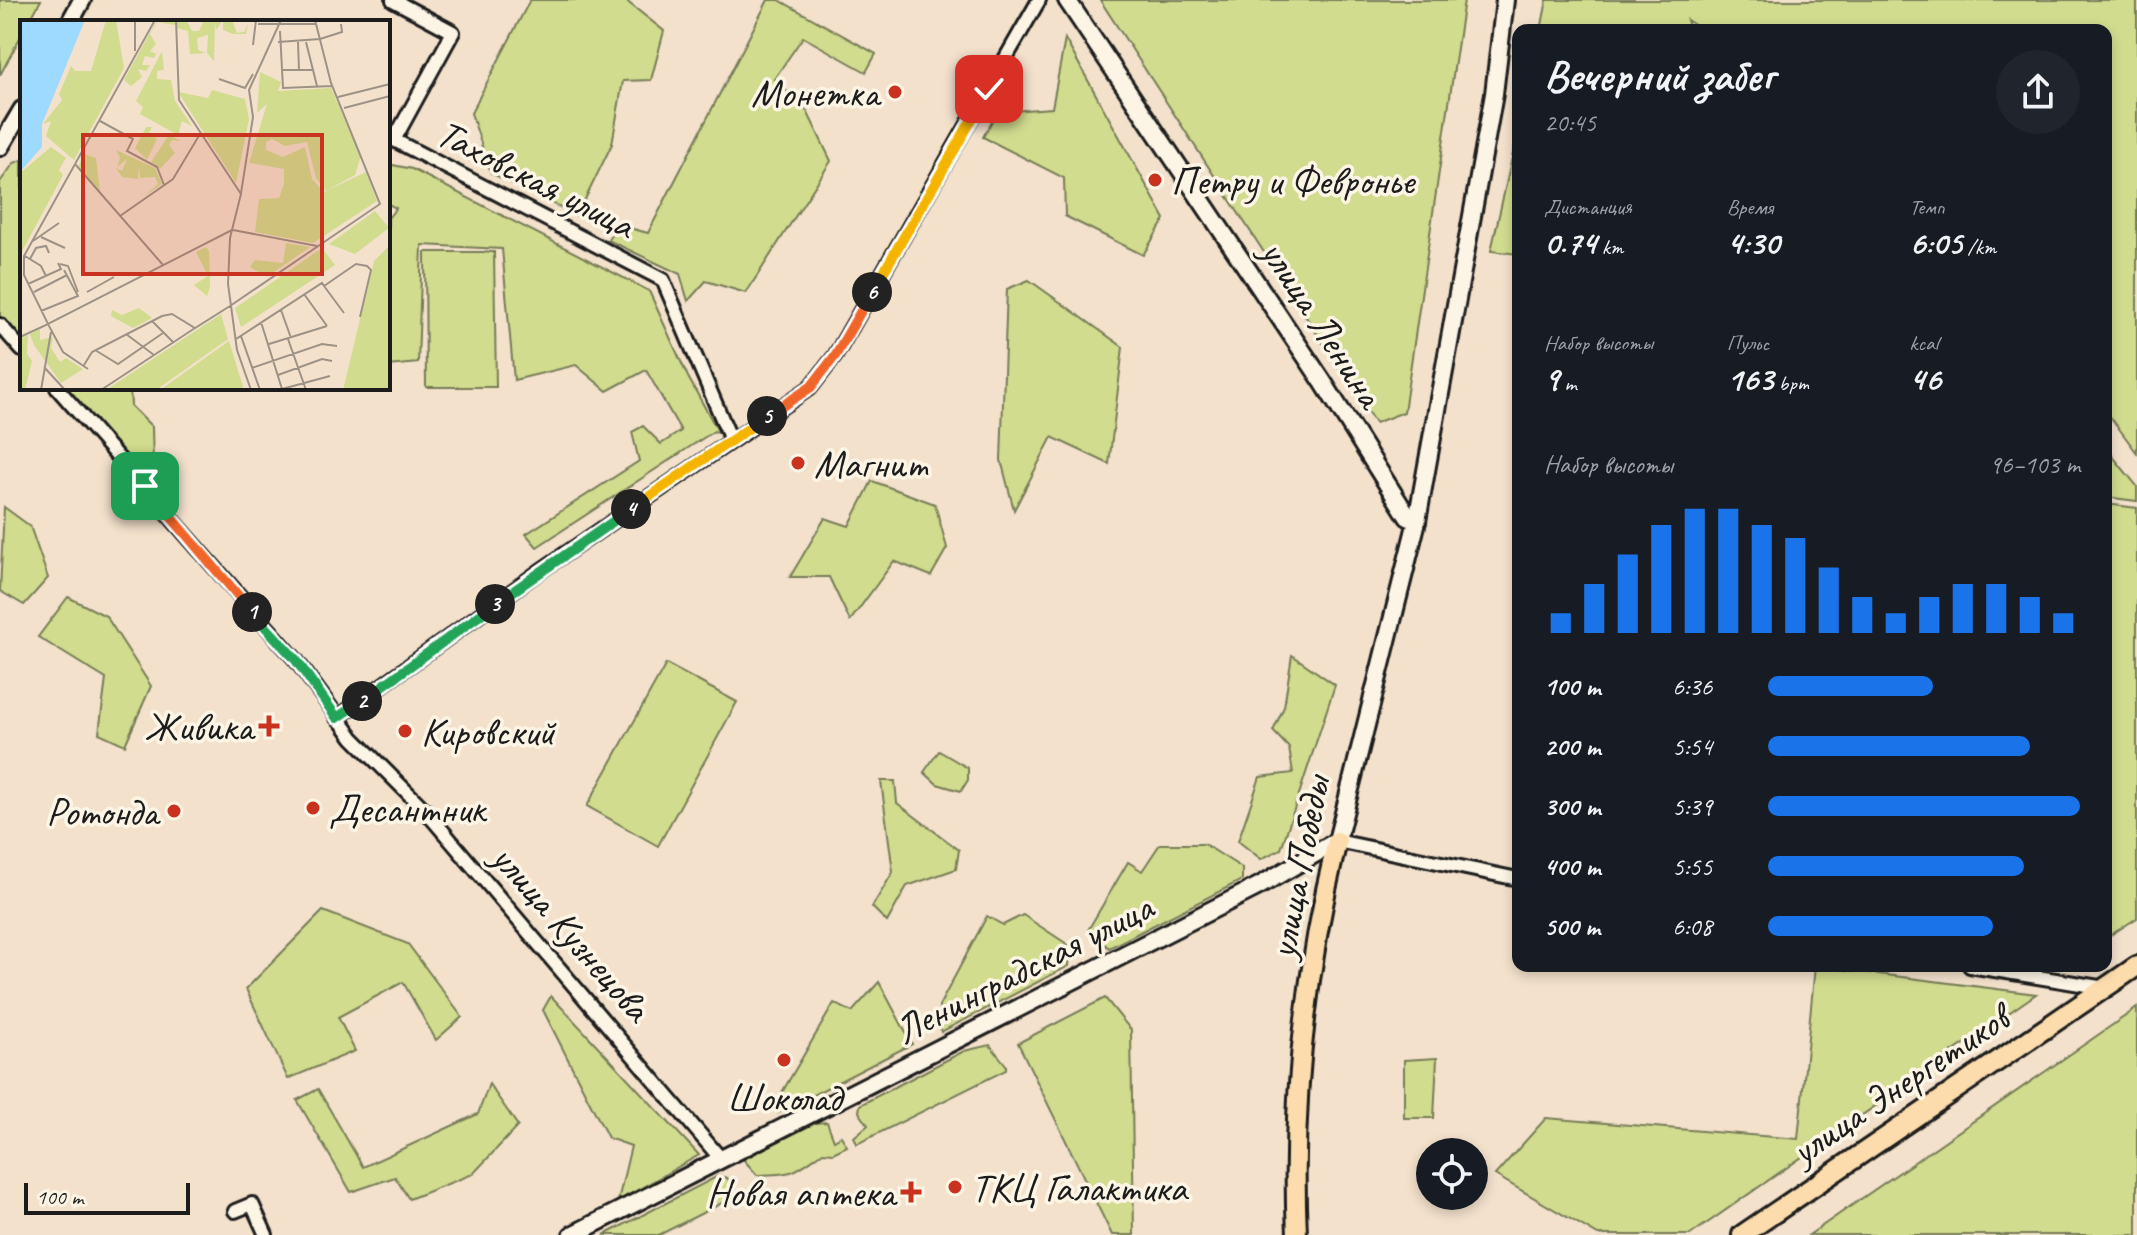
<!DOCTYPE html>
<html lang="ru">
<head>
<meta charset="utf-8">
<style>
	:root { --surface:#171b24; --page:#20242c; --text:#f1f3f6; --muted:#9ea1a6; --accent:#1a73e8 }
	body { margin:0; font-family:Caveat,sans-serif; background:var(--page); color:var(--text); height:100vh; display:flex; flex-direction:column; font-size:30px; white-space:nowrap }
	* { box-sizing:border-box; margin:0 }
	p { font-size:26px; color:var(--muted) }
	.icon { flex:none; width:44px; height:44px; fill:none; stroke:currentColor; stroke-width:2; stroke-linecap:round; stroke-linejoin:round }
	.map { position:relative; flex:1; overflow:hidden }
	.drawer { position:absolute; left:1512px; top:24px; width:600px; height:948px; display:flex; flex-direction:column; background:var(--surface); border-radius:16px; box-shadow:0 4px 12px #0003 }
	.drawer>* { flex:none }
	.controls { position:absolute; left:1416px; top:1138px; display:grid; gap:16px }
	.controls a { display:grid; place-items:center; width:72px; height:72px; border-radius:50%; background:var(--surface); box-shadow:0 4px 12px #0003; font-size:40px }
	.scale { position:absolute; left:24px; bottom:20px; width:166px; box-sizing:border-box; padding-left:8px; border:4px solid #1c1c1c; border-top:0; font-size:22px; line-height:28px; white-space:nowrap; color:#1c1c1c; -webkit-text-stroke:6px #fcf5e5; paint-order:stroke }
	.pin { position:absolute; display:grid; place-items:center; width:68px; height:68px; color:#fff; margin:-34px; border-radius:16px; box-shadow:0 4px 12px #0006 }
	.km { position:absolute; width:40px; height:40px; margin:-20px; border-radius:50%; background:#222; color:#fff; font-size:22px; line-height:40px; text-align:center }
	.round { display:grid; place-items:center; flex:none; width:84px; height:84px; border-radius:42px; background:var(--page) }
	.head { display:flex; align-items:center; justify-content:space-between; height:136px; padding:0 32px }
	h1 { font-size:44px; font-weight:700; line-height:60px }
	.metrics { display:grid; grid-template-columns:repeat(3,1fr); gap:12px; height:136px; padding:8px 32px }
	.metrics div { display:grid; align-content:center }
	.metrics b { font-size:34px; font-weight:700 }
	.metrics small { font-size:22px; font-weight:400 }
	.metrics p { font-size:22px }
	.chart { height:224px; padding:16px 32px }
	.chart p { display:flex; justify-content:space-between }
	.chart svg { width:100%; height:144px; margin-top:8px; stroke:var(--accent); stroke-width:6 }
	ul { padding:0 32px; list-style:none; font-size:26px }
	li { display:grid; grid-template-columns:128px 96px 1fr; align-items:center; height:60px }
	li i { height:20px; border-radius:10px; background:var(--accent) }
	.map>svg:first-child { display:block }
</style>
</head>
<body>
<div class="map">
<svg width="2137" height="1235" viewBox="0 0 2137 1235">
	<rect width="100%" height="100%" fill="#f3e1cc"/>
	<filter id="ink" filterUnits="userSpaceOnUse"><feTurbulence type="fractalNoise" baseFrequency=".0125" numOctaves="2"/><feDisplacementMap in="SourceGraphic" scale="16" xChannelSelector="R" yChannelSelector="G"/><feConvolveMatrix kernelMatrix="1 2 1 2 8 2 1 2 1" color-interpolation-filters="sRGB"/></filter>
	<g filter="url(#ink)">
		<g fill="#d1dc8f" stroke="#767c56" stroke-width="2">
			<path d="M0 0H41L29 22H22V34L0 75Z"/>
			<path d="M530 0H625L664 31 651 80 623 81 612 144 577 216 491 173 471 113Z"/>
			<path d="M768 0H779L876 54 866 72 803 37 774 79 807 111 831 161 746 293 706 281 688 301 680 274 608 240 618 225 648 233Z"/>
			<path d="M1100 0H1464L1404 412 1375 423Z"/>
			<path d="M1547 0H2137V453L2106 411V30H1702L1687 20 1690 30H1541Z"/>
			<path d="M1065 39 1165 219 1143 255 1065 216 1064 178 983 137 997 112 1052 108Z"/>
			<path d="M1518 131V254L1491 251Z"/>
			<path d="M22 160V355L0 330V182L14 163Z"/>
			<path d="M388 164 412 169 649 291 688 377 719 433 714 431 537 547 526 534 639 461 632 432 643 426 661 444 681 431 646 370 607 391 576 365 514 380 502 249 422 245 418 363 388 366V218L396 208 388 204Z"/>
			<path d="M425 252H494L496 387H426Z"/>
			<path d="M1029 280 1123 347 1109 464 1052 437 1014 510 1001 460 1007 289Z"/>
			<path d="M51 388H130L131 406 152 427 154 507Z"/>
			<path d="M2106 448 2137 486V501L2106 497Z"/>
			<path d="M872 481 935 504 947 548 931 576 894 561 850 621 829 577H790L825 518 849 526Z"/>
			<path d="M2106 504 2137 508V918L2106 938Z"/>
			<path d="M4 507 30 526 48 578 24 605 0 591Z"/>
			<path d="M68 597 106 616 151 686 125 745 99 733 106 679 38 637Z"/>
			<path d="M1292 655 1335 685 1281 849 1261 859 1238 841 1260 777 1293 773 1289 748 1273 731 1284 707Z"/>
			<path d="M666 664 737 702 658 846 587 806Z"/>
			<path d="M939 751 968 768V780L961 791 937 784 924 772Z"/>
			<path d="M881 781H895L897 803 959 850 956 869 907 886 887 922 872 907 893 872Z"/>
			<path d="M1160 844H1204L1242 868V880L1109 948 1088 930 1128 862 1142 871Z"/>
			<path d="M323 911 408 944 462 1017 436 1040 403 982 338 1017 355 1051 288 1079 246 989Z"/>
			<path d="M1023 915 1070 946 1069 966 941 1032 939 1006 987 916 1003 925Z"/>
			<path d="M1815 966 2036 994 1690 1235H1598L1495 1175 1546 1118 1798 1139Z"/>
			<path d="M879 982 912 1044 778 1113 777 1101 834 1003 852 1012Z"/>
			<path d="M551 996 699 1155 618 1201 631 1146 608 1138 543 1010Z"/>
			<path d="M1105 998 1131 1030 1134 1235H1112L1018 1043Z"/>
			<path d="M2137 1008V1235H1809Z"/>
			<path d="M990 1045 1006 1065V1070L857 1144 854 1137 868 1125 859 1112 860 1105 964 1051Z"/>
			<path d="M1437 1058 1434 1118H1404V1060Z"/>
			<path d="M489 1084 518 1126 473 1174 409 1199 395 1177 351 1192 297 1100 318 1089 363 1167 478 1114Z"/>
			<path d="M827 1122 834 1140 841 1136 847 1146 833 1153 823 1152C793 1173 797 1174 757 1175L743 1159 814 1123Z"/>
			<path d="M718 1176 727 1178 735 1186 734 1197 659 1235H604Z"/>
		</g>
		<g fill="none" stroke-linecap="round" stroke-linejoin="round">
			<g stroke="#1c1c1c" stroke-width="18">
				<g id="street">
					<path d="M393 0 453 32 394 140 663 280 731 440"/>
					<path d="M0 325 22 350"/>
					<path d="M57 388 296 660 353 738 424 809 721 1159"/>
					<path d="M337 718 540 571 811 387 835 356 1039 0"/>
					<path d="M1337 841 1518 879"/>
					<path d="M1970 966 2105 988"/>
					<path d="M235 1211 252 1204 266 1235"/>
				</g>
			</g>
			<g stroke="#1c1c1c" stroke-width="22">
				<g id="secondary">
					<path d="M1067 0 1323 382 1408 517 1417 521"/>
					<path d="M70 22 82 0"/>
					<path d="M0 147 22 110"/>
					<path d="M572 1235 1259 886 1337 841 1417 521 1494 94 1505 0"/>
				</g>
			</g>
			<g stroke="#1c1c1c" stroke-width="24">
				<g id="primary">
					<path d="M1297 1235C1291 1104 1306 969 1337 841"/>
					<path d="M1742 1235 2137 966"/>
				</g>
			</g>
			<use href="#street" stroke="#fcf5e5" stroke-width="12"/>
			<use href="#secondary" stroke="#fcf5e5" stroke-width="16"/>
			<use href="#primary" stroke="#fcdcac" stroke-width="18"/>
		</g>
	</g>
	<g fill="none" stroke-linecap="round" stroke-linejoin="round" filter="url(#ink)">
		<g stroke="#fff" stroke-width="16">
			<path id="split-1" d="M145 486 252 612"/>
		</g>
		<g stroke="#fff" stroke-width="16">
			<path id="split-2" d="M252 612 296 660 337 718 362 701"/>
		</g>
		<g stroke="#fff" stroke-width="16">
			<path id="split-3" d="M362 701 495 604"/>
		</g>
		<g stroke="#fff" stroke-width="16">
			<path id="split-4" d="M495 604 631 509"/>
		</g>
		<g stroke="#fff" stroke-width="16">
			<path id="split-5" d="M631 509 767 416"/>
		</g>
		<g stroke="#fff" stroke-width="16">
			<path id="split-6" d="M767 416 811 387 835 356 872 292"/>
		</g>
		<g stroke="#fff" stroke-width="16">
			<path id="split-7" d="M872 292 955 149"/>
		</g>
		<g stroke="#fff" stroke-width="16">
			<path id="split-8" d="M955 149 989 89"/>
		</g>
		<use href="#split-1" stroke="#f0652b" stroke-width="10"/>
		<use href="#split-2" stroke="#22a559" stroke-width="10"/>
		<use href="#split-3" stroke="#22a559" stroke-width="10"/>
		<use href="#split-4" stroke="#22a559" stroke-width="10"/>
		<use href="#split-5" stroke="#f5b400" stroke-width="10"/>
		<use href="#split-6" stroke="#f0652b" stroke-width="10"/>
		<use href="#split-7" stroke="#f5b400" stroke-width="10"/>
		<use href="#split-8" stroke="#f5b400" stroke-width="10"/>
	</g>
	<g fill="#c8321e" stroke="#fcf5e5" stroke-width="3">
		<circle cx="895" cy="92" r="8"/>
		<circle cx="1155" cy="180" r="8"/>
		<circle cx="798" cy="463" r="8"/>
		<path d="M265 714h8v8h8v8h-8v8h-8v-8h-8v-8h8z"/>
		<circle cx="405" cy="731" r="8"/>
		<circle cx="313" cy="808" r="8"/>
		<circle cx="174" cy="811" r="8"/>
		<circle cx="784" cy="1060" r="8"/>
		<circle cx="955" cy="1187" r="8"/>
		<path d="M907 1180h8v8h8v8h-8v8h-8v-8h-8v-8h8z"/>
	</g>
	<g text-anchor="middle" stroke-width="7" stroke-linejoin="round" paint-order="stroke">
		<g font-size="40" fill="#1c1c1c" stroke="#fcf5e5" text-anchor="start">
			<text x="879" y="106" text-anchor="end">Монетка</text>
			<text x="1171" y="194">Петру и Февронье</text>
			<text x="814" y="477">Магнит</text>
			<text x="253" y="740" text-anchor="end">Живика</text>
			<text x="421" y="745">Кировский</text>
			<text x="329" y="822">Десантник</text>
			<text x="158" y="825" text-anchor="end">Ротонда</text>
			<text x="784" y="1111" text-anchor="middle">Шоколад</text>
			<text x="971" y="1201">ТКЦ Галактика</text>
			<text x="895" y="1206" text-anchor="end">Новая аптека</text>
		</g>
		<g font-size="40" fill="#1c1c1c" stroke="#fcf5e5">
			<text transform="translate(536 178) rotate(27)" y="14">Таховская улица</text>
			<text transform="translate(1323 323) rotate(57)" y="14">улица Ленина</text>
			<text transform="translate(1298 867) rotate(-79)" y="14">улица Победы</text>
			<text transform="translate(572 932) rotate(49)" y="14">улица Кузнецова</text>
			<text transform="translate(1023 968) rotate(-27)" y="14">Ленинградская улица</text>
			<text transform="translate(1899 1084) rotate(-34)" y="14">улица Энергетиков</text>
		</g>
	</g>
	<g transform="translate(20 20)">
		<rect width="370" height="370" fill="#f3e1cc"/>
		<path d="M86 0H96L104 48 54 140 26 116 31 101 23 104 42 80 39 74 51 46 55 51H71ZM137 0H155V5L137 2 130 14 136 24 130 31 136 34 134 38 125 36 122 45H130L126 51 118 49 122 57 111 66 104 60ZM157 0 167 1 172 11H179L184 0H212L217 13 224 12 228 4 226 14H213L203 10V0L196 10 195 1 194 41 187 33 188 15 177 18 178 30 186 33 170 34 168 11 157 8ZM142 31 144 50 137 51V59L151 60 155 81 172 106 162 101 158 115 120 94 123 87 116 81ZM240 52 261 62 258 71 311 68 341 136 335 155 306 171 296 158 287 122 265 126 252 119 246 122V130L263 137 285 127 292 159 304 172 346 152 357 181 293 223 235 212 239 179 259 178 264 164V149L229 143 247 84 237 93ZM192 70 225 79 229 99 216 163 158 72 188 78ZM126 107H132L129 113 137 119 127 140 115 128ZM149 115 161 121 152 120 149 125 155 133 140 149 131 142ZM31 127 46 138 39 150 43 155 0 235V153ZM96 130 135 148 142 164 123 177 138 164 135 157 120 158 119 147 118 159 102 157 96 148 102 151 107 139 97 147 100 138ZM64 134 76 138 80 172 58 147ZM355 191 369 208 335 234 309 224ZM266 223 290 227 247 257 230 247 235 240 263 243ZM370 225V370H323L354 241ZM186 227 189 231 190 267 187 276 174 265 188 256 176 232ZM302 228 315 245 221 307 215 288ZM119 288 132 298 113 308 91 296 92 290 102 295ZM201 294 208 319 136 370H86ZM20 309V320L33 317 31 328 40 342 46 338 63 349 41 363 14 325 10 314ZM8 315 7 334 12 341 5 370H0V319ZM209 321 224 370H140Z" fill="#d1dc8f"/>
		<path d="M0 0H65L22 104V127L0 152Z" fill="#9ed9ff"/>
		<path fill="none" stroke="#9d9286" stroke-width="2" d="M115 0V31M135 0 4 236V255L28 304 212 210M156 0 159 80 221 174 210 218 208 264 217 330 231 370M238 4H296M260 11 263 68 312 66M258 22 300 19 322 12 321 4M278 22 279 50M286 22 297 66M233 25 236 0M262 50H293M199 59 225 68 233 54M318 77 370 64M324 88 370 76M80 101 113 119 107 131 137 147 144 165M55 144 143 245M221 173 233 97 229 70 261 0M100 196 153 159 180 114M213 210 297 226M21 217 45 228M13 221 39 203M5 236 21 246 26 256M10 239 16 228 26 226 29 233M40 244 48 246 58 272M8 264 41 249 38 243M304 266 336 244 347 246 351 250 340 297M304 266 324 293M14 272 47 255M67 272 94 257M284 274 307 306M210 286 360 184 311 63 295 0M261 290 271 318M21 291 58 276 44 250M132 301 154 323M241 302 262 369M106 314 134 335M221 316 240 370M0 317 28 304 43 332 68 349M216 319 302 263 304 266M268 319 286 370M249 324 307 306M75 330 98 344 143 313M64 345 72 332 142 296 152 294 175 308 210 286M24 347 45 370M232 348 302 324 317 326M258 355 302 339 312 341M262 369 310 356M21 370 31 312M81 370 175 308"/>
		<path fill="#c8321e" fill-opacity="0.15" stroke="#c8321e" stroke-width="4" d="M63 115H302V254H63Z"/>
		<rect width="370" height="370" fill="none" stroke="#1c1c1c" stroke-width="4"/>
	</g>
</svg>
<div class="controls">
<a><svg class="icon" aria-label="locate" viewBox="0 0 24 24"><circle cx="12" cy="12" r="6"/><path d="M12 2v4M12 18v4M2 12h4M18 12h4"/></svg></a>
</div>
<div class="scale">100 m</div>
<div class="pin" style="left:145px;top:486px;background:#1e9e55"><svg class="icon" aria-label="arrive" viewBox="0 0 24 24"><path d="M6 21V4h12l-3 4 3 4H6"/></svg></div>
<div class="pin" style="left:989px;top:89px;background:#d93025"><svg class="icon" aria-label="check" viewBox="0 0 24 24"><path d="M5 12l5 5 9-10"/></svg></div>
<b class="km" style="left:252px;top:612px">1</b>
<b class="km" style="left:362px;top:701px">2</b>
<b class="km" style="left:495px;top:604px">3</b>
<b class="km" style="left:631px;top:509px">4</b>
<b class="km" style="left:767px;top:416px">5</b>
<b class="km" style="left:872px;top:292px">6</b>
<section class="drawer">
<div class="head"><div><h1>Вечерний забег</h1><p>20:45</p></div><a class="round"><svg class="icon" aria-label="share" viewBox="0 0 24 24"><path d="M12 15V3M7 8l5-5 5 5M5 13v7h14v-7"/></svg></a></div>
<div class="metrics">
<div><p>Дистанция</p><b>0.74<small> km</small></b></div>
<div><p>Время</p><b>4:30</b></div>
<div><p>Темп</p><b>6:05<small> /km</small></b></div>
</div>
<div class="metrics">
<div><p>Набор высоты</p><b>9<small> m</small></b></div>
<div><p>Пульс</p><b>163<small> bpm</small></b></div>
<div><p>kcal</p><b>46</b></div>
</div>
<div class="chart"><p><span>Набор высоты</span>96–103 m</p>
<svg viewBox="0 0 160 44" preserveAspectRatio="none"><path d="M5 44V38M15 44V29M25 44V20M35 44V11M45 44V6M55 44V6M65 44V11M75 44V15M85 44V24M95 44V33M105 44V38M115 44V33M125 44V29M135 44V29M145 44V33M155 44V38"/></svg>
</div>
<ul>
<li><b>100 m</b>6:36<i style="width:53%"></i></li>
<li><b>200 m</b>5:54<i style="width:84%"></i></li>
<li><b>300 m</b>5:39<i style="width:100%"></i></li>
<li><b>400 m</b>5:55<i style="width:82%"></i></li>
<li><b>500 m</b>6:08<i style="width:72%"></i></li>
</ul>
</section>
</div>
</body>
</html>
